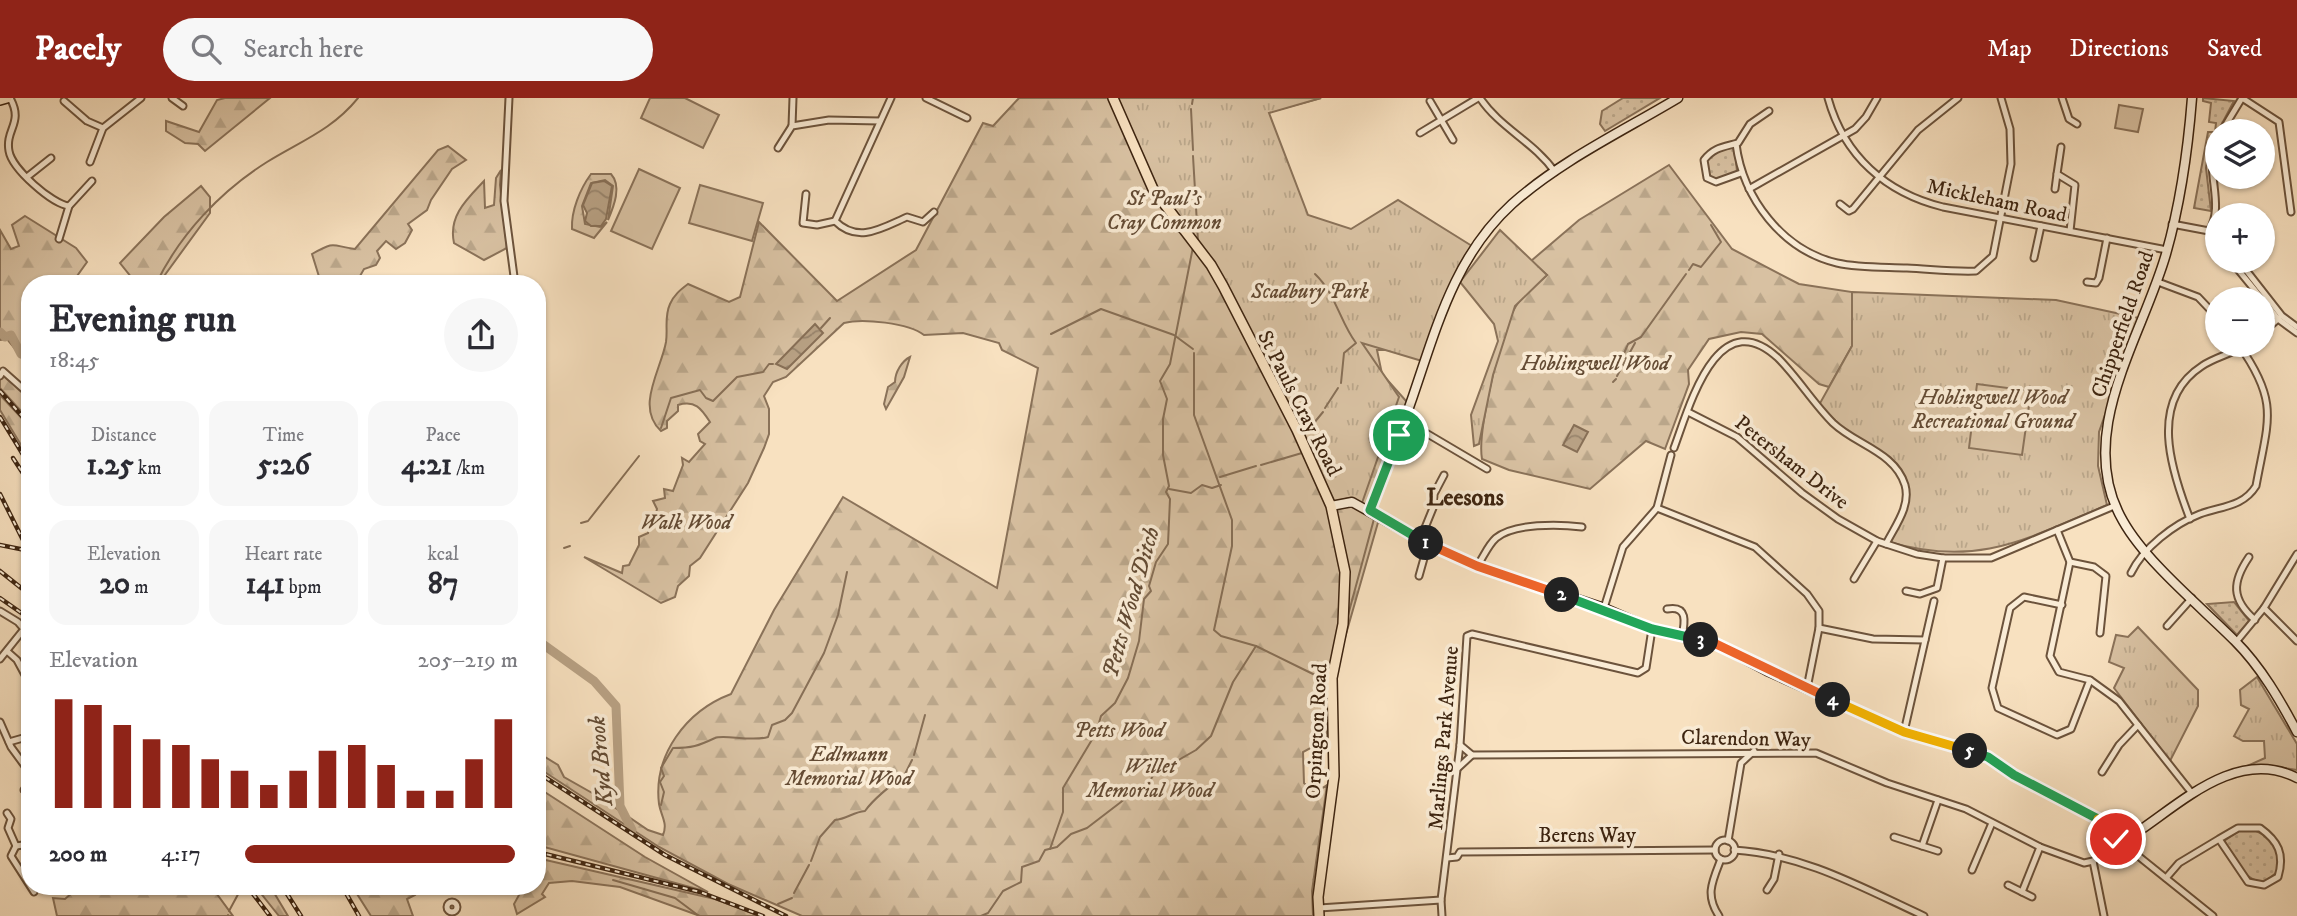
<!DOCTYPE html>
<html lang="en">
<head>
<meta charset="utf-8">
<style>
	:root { --surface:#fff; --page:#f7f7f7; --text:#2b2b33; --muted:#7c7c81; --accent:#8f2418 }
	body { margin:0; font-family:"IM FELL DW Pica",serif; background:var(--page); color:var(--text); height:100vh; display:flex; flex-direction:column; font-size:26px; white-space:nowrap }
	* { box-sizing:border-box; margin:0 }
	p { font-size:23px; color:var(--muted) }
	.icon { flex:none; width:38px; height:38px; fill:none; stroke:currentColor; stroke-width:2; stroke-linecap:round; stroke-linejoin:round }
	.map { position:relative; flex:1; overflow:hidden }
	.details { position:absolute; left:21px; top:177px; width:525px; height:620px; display:flex; flex-direction:column; background:var(--surface); border-radius:28px; box-shadow:0 2px 5px #0004 }
	.details>* { flex:none }
	.tools { position:absolute; left:2205px; top:21px; display:grid; gap:14px }
	.tools a { display:grid; place-items:center; width:70px; height:70px; border-radius:50%; background:var(--surface); box-shadow:0 2px 5px #0004; font-size:35px }
	.pin { position:absolute; display:grid; place-items:center; width:60px; height:60px; color:#fff; margin:-30px; border:4px solid #fff; border-radius:50%; box-shadow:0 2px 7px #0007 }
	.km { position:absolute; width:35px; height:35px; margin:-18px; border-radius:50%; background:#222; color:#fff; font-size:19px; line-height:35px; text-align:center }
	.round { display:grid; place-items:center; flex:none; width:74px; height:74px; border-radius:37px; background:var(--page) }
	.summary { display:flex; align-items:center; justify-content:space-between; height:119px; padding:0 28px }
	h1 { font-size:38px; font-weight:700; line-height:52px }
	.stats { display:grid; grid-template-columns:repeat(3,1fr); gap:10px; height:119px; padding:7px 28px }
	.stats div { display:grid; align-content:center; border-radius:18px; background:var(--page); text-align:center }
	.stats b { font-size:30px; font-weight:700 }
	.stats small { font-size:19px; font-weight:400 }
	.stats p { font-size:19px }
	.chart { height:196px; padding:14px 28px }
	.chart p { display:flex; justify-content:space-between }
	.chart svg { width:100%; height:126px; margin-top:7px; stroke:var(--accent); stroke-width:6 }
	ul { padding:0 28px; list-style:none; font-size:23px }
	li { display:grid; grid-template-columns:112px 84px 1fr; align-items:center; height:52px }
	li i { height:18px; border-radius:9px; background:var(--accent) }
	header { display:flex; align-items:center; gap:42px; box-sizing:border-box; height:98px; padding:0 35px; background:var(--accent); color:#fff }
	header strong { font-size:33px }
	nav { display:flex; gap:38px; margin-inline-start:auto; font-size:24px }
	.search { width:490px; height:63px; background:var(--page); display:flex; align-items:center; gap:18px; box-sizing:border-box; padding:0 24px; border-radius:38px; color:var(--muted); font-size:26px }
	.map>svg:first-child { display:block }
</style>
</head>
<body>
<header>
<strong>Pacely</strong>
<div class="search"><svg class="icon" aria-label="search" viewBox="0 0 24 24"><circle cx="10" cy="10" r="6"/><path d="M15 15l6 6"/></svg>Search here</div>
<nav><a>Map</a><a>Directions</a><a>Saved</a></nav>
</header>
<div class="map">
<svg width="2297" height="818" viewBox="0 0 2297 818">
	<defs>
		<pattern id="grass-dots" width="8" height="8" patternUnits="userSpaceOnUse" patternTransform="scale(1.75)"><rect width="8" height="8" fill="#d8c1a2"/><path d="M2 2h.1M6 6h.1" fill="none" stroke="#baa68a" stroke-width="1.8" stroke-linecap="round"/></pattern>
		<pattern id="forest-firs" width="22" height="20" patternUnits="userSpaceOnUse" patternTransform="scale(1.75)"><rect width="22" height="20" fill="#d8c1a2"/><path d="M5 1l3.5 6h-7zM16 11l3.5 6h-7z" fill="#baa68a"/></pattern>
		<pattern id="park-tufts" width="24" height="20" patternUnits="userSpaceOnUse" patternTransform="scale(1.75)"><rect width="24" height="20" fill="#d8c1a2"/><path d="M3 7l-1-3M5 7V3M7 7l1-3M15 17l-1-3M17 17v-4M19 17l1-3" fill="none" stroke="#baa68a"/></pattern>
		<pattern id="water-waves" width="16" height="10" patternUnits="userSpaceOnUse" patternTransform="scale(1.75)"><rect width="16" height="10" fill="#b8a184"/><path d="M0 5q4-4 8 0t8 0" fill="none" stroke="#97836b"/></pattern>
	</defs>
	<rect width="100%" height="100%" fill="#f8e1c0"/>
	<filter id="stains"><feTurbulence type="fractalNoise" baseFrequency=".00286" numOctaves="4"/><feColorMatrix values="0 0 0 0 .2 0 0 0 0 .09 0 0 0 0 .02 0 0 0 .5 -.17"/></filter>
	<radialGradient id="worn" r=".72"><stop offset=".6" stop-color="#630" stop-opacity="0"/><stop offset="1" stop-color="#630" stop-opacity=".3"/></radialGradient>
	<g fill="url(#grass-dots)" stroke="#8a7259" stroke-width="2">
		<path d="M1623 0H1660L1605 33 1600 26 1602 13Z"/>
		<path d="M2203 0 2234 3 2209 50 2206 70 2211 113 2194 110 2208 34H2215L2216 25 2209 24 2211 5 2203 3Z"/>
		<path d="M1731 49 1735 52 1737 74 1716 83 1707 77 1704 64 1711 55Z"/>
		<path d="M2234 504 2249 523 2237 537 2207 506Z"/>
		<path d="M2249 731C2272 736 2281 752 2277 774L2264 785C2241 781 2235 761 2224 743L2240 732Z"/>
	</g>
	<g fill="url(#forest-firs)" stroke="#8a7259" stroke-width="2">
		<path d="M225 0H270L205 53 198 46 185 45 166 33V23L199 34 217 2Z"/>
		<path d="M1019 0H1321L1248 20 1390 252H1377L1382 276 1407 304 1369 415 1379 421 1342 550 1335 549 1324 597 1327 646 1314 648 1303 654 1304 685 1315 695 1327 687 1312 793 1313 818H802L728 786 659 749 537 669V654L558 667 564 679 601 700 648 732 663 737C668 725 661 718 659 706 653 657 686 613 731 596L774 512 843 399 997 490 1038 270 1002 252 999 245 963 235 924 237C909 225 862 220 844 225L786 279 773 284 764 298 769 311V336L764 350 748 385 700 460 690 468 689 478 678 488 675 499 661 505 584 459 622 475 623 468 629 467 639 447V439L648 435V428L654 424 657 411 653 403 665 400 664 391 673 393 683 367 682 360 689 364 705 346 700 343 698 336 710 324C701 310 695 302 678 307V313L667 323V330L661 333C635 309 661 272 666 244 668 231 664 219 670 206 674 197 680 192 688 186L729 204 740 199 759 124 837 203 916 152 983 25 993 28Z"/>
		<path d="M448 48 466 62 452 71 431 102 427 112 408 126 412 132 405 145 396 151 386 143 377 153 380 160 376 167 364 171 356 185H321L312 156C337 142 331 148 355 151L438 52Z"/>
		<path d="M1669 67 1732 151 1799 186 1852 194V248L1829 289 1819 286 1762 236 1741 234 1709 241 1688 272 1689 286 1665 351 1646 343 1590 391 1509 372 1482 361C1477 334 1501 231 1516 208 1523 196 1537 186 1547 177L1531 163 1579 122Z"/>
		<path d="M501 72 500 87 507 150 484 162 454 145C448 118 467 101 484 83L485 110 494 107 496 80Z"/>
		<path d="M591 76H611C622 88 614 108 608 122L613 88 605 82 591 85 582 108 585 126 600 129 607 124 594 140 572 131C571 113 580 91 591 76Z"/>
		<path d="M201 88 210 99V115L159 185H136L120 165 164 119Z"/>
		<path d="M25 118 76 150 87 164 72 185 30 186V269L7 241 0 242V132L11 151 19 148 12 127Z"/>
		<path d="M910 259 904 279 886 311 884 306 888 289 895 284C895 274 902 263 910 259Z"/>
		<path d="M0 273 30 298V323L0 290Z"/>
		<path d="M0 297 30 329V362L0 312Z"/>
		<path d="M537 689 645 759 708 794 537 747Z"/>
		<path d="M537 760 715 801 760 818H700L620 789 572 783 549 785 542 796 545 799 517 816 514 806 524 788H537Z"/>
		<path d="M80 788H211L233 818H57L53 800 65 801Z"/>
		<path d="M255 788H270L288 818H279Z"/>
		<path d="M352 788H401L404 793 413 791 415 797 407 801 413 818H371Z"/>
	</g>
	<g fill="url(#park-tufts)" stroke="#8a7259" stroke-width="2">
		<path d="M1116 0H1321L1269 15 1308 117 1351 131 1398 102 1472 148 1445 197 1422 263 1362 245 1399 299 1362 405 1349 400 1332 404 1220 175 1154 89Z"/>
		<path d="M1500 132 1547 177 1515 208 1493 277 1479 346 1474 348 1471 317 1498 243 1494 226 1460 184Z"/>
		<path d="M1852 194 2056 202 2139 220 2099 334 2098 368 2107 407C2026 441 1978 470 1889 444 1895 432 1905 418 1908 405 1914 368 1884 360 1859 343 1844 332 1832 320 1819 307L1852 248Z"/>
		<path d="M2138 529 2198 592V608L2170 663 2114 590 2124 570 2109 564 2116 537 2128 539Z"/>
		<path d="M2257 579 2297 646V672L2267 667 2245 669 2265 660 2264 643H2243L2234 638 2249 611 2241 607 2240 592Z"/>
	</g>
	<g fill="#d8c1a2" stroke="#8a7259" stroke-width="2">
		<path d="M650 0H685L719 17 703 50 641 20Z"/>
		<path d="M2119 7 2143 11 2138 34 2115 30Z"/>
		<path d="M639 71 680 90 652 151 611 133Z"/>
		<path d="M700 87 763 105 752 143 689 125Z"/>
		<path d="M1977 286 2031 293 2022 357 1969 350Z"/>
	</g>
	<g fill="url(#water-waves)" stroke="#876f56" stroke-width="2">
		<path d="M604 83 612 88 606 121 601 128H591L585 123 587 115 583 107 592 85Z"/>
		<path d="M815 226 823 235 787 271 776 266Z"/>
		<path d="M1574 327 1588 334 1577 354 1563 347Z"/>
	</g>
	<g fill="none" stroke-linecap="round" stroke-linejoin="round">
		<g stroke="#876f56" stroke-width="2">
			<path d="M1192 6 1193 0"/>
			<path d="M1191 11 1193 52"/>
			<path d="M1193 58 1198 143"/>
			<path d="M1689 172 1693 166 1701 169 1721 144 1711 127"/>
			<path d="M1315 176C1336 196 1340 224 1356 245L1344 255 1341 285"/>
			<path d="M156 186C180 136 221 93 267 64 301 43 332 32 358 0"/>
			<path d="M821 230 830 220"/>
			<path d="M1051 236 1101 211 1174 237 1193 251"/>
			<path d="M1194 255V317L1232 422V448L1214 532 1221 538 1256 548 1317 578"/>
			<path d="M1626 260H1622L1628 246 1641 239 1686 176"/>
			<path d="M1617 278 1635 245"/>
			<path d="M1613 284 1616 281"/>
			<path d="M1325 310 1338 290"/>
			<path d="M661 330 671 300 700 292 706 300 713 303 737 279 763 274 769 266H773"/>
			<path d="M1304 337 1323 314"/>
			<path d="M1261 367 1302 355"/>
			<path d="M1220 379 1256 368"/>
			<path d="M1169 391 1191 395 1202 387 1212 390 1221 387"/>
			<path d="M581 425 588 423 639 358"/>
			<path d="M564 450 570 448"/>
			<path d="M1347 521 1374 421"/>
			<path d="M1319 579 1328 575"/>
			<path d="M914 657 925 617"/>
			<path d="M661 707 664 694 660 684 664 678 661 670 673 650C692 650 698 648 715 640 723 636 752 644 768 639L772 627 785 622 792 615 824 555 838 517 847 474"/>
			<path d="M627 725 629 722"/>
			<path d="M1050 751 1063 714V690L1096 635 1101 618 1115 605 1128 580 1139 543 1144 501 1151 493 1149 488 1156 464 1168 446 1170 401 1166 394 1169 388 1163 357V321L1167 301 1160 283 1170 266 1193 149"/>
			<path d="M811 763 820 739 835 722C847 721 853 714 865 713 872 703 892 685 903 680L912 662"/>
			<path d="M613 782 675 800 699 818"/>
			<path d="M794 795 809 767"/>
			<path d="M778 806 792 800"/>
			<path d="M229 813 242 789"/>
			<path d="M228 818V817"/>
			<path d="M981 818 988 815 1003 793 1021 784 1022 769 1039 763 1045 752 1057 749 1071 736 1087 730 1151 681 1154 676 1196 652 1211 638 1233 584 1256 548"/>
		</g>
		<g stroke="#b8a184" stroke-width="9">
			<path d="M0 234 5 239 11 237 21 256 30 258"/>
			<path d="M537 542 594 583 616 608 620 708 632 732"/>
		</g>
		<g stroke="#6c533c" stroke-width="9">
			<g id="street">
				<path d="M10 0C24 25 5 31 9 53 12 71 52 106 69 108"/>
				<path d="M172 0 183 8"/>
				<path d="M509 0 504 103 515 186"/>
				<path d="M891 0 835 123C858 146 882 130 907 119L923 124 934 114"/>
				<path d="M926 0 967 20"/>
				<path d="M1480 0C1500 30 1534 44 1555 74"/>
				<path d="M1828 0C1844 58 1886 95 1943 109L2167 152"/>
				<path d="M2062 0 2069 21 2077 26"/>
				<path d="M64 3 87 23 103 30"/>
				<path d="M1430 3 1453 42"/>
				<path d="M792 28 793 0"/>
				<path d="M2222 33 2242 0 2279 24 2291 114"/>
				<path d="M1420 35 1478 0"/>
				<path d="M1736 46C1743 100 1782 152 1837 165 1859 170 1884 169 1907 170 1930 171 1953 174 1976 173L1993 158 2011 66 2010 31 2001 0"/>
				<path d="M2061 49 2057 76 2075 87 2070 133"/>
				<path d="M778 50 792 28 829 22 880 23"/>
				<path d="M90 64 103 30 141 0"/>
				<path d="M1741 75 1716 84 1707 80 1704 62C1714 49 1724 49 1738 45L1750 26 1769 13"/>
				<path d="M27 79 51 60"/>
				<path d="M1749 91 1855 31 1866 19 1877 0"/>
				<path d="M2055 91 2057 76"/>
				<path d="M806 96 803 125 817 127 835 123"/>
				<path d="M1840 106 1849 113 1853 111 1918 32 1958 0"/>
				<path d="M2172 126 2209 133C2226 105 2203 72 2217 42"/>
				<path d="M2209 133 2217 146"/>
				<path d="M59 141 69 108 92 83"/>
				<path d="M2034 160 2041 128"/>
				<path d="M2231 163 2262 201"/>
				<path d="M2239 163 2282 218 2297 229"/>
				<path d="M2087 184 2096 185 2099 180 2107 140"/>
				<path d="M2158 184 2198 199 2217 219"/>
				<path d="M2263 202 2278 221 2297 235"/>
				<path d="M2263 234 2279 220"/>
				<path d="M0 278 3 273 30 297"/>
				<path d="M1688 314 1737 339 1802 395 1838 421 1877 443 1917 456 1943 460H1991L2114 408"/>
				<path d="M1399 337 1410 332H1421L1487 371"/>
				<path d="M1674 350C1689 310 1717 203 1778 260 1798 280 1813 305 1833 325 1856 347 1895 354 1905 387 1911 408 1895 428 1886 446"/>
				<path d="M1657 410 1671 357"/>
				<path d="M2190 421C2171 372 2148 303 2202 268 2215 259 2232 256 2245 247"/>
				<path d="M2057 432 2070 464 2050 558 2059 574 2090 582 2119 603 2191 694"/>
				<path d="M1420 442 1433 410 1434 396 1444 377"/>
				<path d="M2249 459C2232 484 2231 501 2255 522"/>
				<path d="M2070 464 2094 469 2106 478 2100 535"/>
				<path d="M1477 468C1483 460 1488 447 1496 440 1514 425 1559 426 1582 429"/>
				<path d="M2131 475C2143 450 2174 426 2200 416 2222 408 2243 409 2256 388 2268 322 2280 305 2239 247"/>
				<path d="M1419 478 1428 446"/>
				<path d="M1854 481 1877 443"/>
				<path d="M1906 493 1920 496 1937 490 1943 460"/>
				<path d="M2062 507 2024 499 2010 510 1992 590 1998 610 2057 637 2071 631 2090 582"/>
				<path d="M1604 510 1623 449 1657 410 1755 449 1807 496 1819 513V530L1807 590"/>
				<path d="M2264 510 2297 543"/>
				<path d="M1667 511C1688 507 1685 524 1682 539"/>
				<path d="M0 513 18 524 24 531 0 561"/>
				<path d="M2167 528 2192 500"/>
				<path d="M1819 530 1873 541 1925 542"/>
				<path d="M2236 544 2264 510 2297 456"/>
				<path d="M8 554 17 562 30 586"/>
				<path d="M0 624 11 649 30 675"/>
				<path d="M1904 634 1934 503"/>
				<path d="M9 644 30 638"/>
				<path d="M1460 647 1472 657 1816 655 1887 685 1966 711 2040 749 2084 765 2093 763 2118 748"/>
				<path d="M1458 670 1472 657"/>
				<path d="M2102 674 2119 647 2138 627"/>
				<path d="M24 692 30 684"/>
				<path d="M7 715 11 721 8 730 16 748"/>
				<path d="M2120 733 2117 741 2118 748 2132 753 2213 818"/>
				<path d="M1894 739 1938 753"/>
				<circle cx="1725" cy="752" r="10"/>
				<path d="M1728 743 1741 665 1754 653"/>
				<path d="M16 748 11 758 34 794"/>
				<path d="M16 748 30 746"/>
				<path d="M1922 748 1938 702"/>
				<path d="M1734 752C1803 756 1863 790 1924 818"/>
				<path d="M1447 760 1457 759 1460 754 1715 752"/>
				<path d="M2093 763 2104 818"/>
				<path d="M1972 772 1992 725"/>
				<path d="M2166 780 2179 765 2219 741 2248 784 2264 787 2278 779C2285 756 2278 743 2260 730H2238L2219 741"/>
				<path d="M2008 787 2032 799"/>
				<path d="M1767 792 1774 781 1779 756"/>
				<path d="M2022 794 2040 749"/>
				<path d="M1441 802 1442 818"/>
				<circle cx="452" cy="809" r="5"/>
				<path d="M1319 810 1441 802 1460 647 1467 538 1472 536 1638 575 1646 570 1652 531"/>
				<path d="M1719 818C1705 797 1712 784 1721 761"/>
			</g>
		</g>
		<g stroke="#3d2410" stroke-width="11">
			<g id="secondary">
				<path d="M2192 0C2188 51 2180 107 2166 156 2142 240 2073 337 2123 423 2146 464 2200 508 2235 543 2261 569 2280 602 2297 634"/>
				<path d="M1331 408 1352 404 1420 442 1477 468 1604 510 1652 531 1716 546 1767 573 1904 634 1988 659 2014 677 2120 733 2136 735C2181 705 2238 649 2297 680"/>
				<path d="M1370 412C1385 374 1400 336 1413 298 1437 228 1455 158 1512 106 1560 63 1623 33 1678 0"/>
			</g>
		</g>
		<g stroke="#3d2410" stroke-width="12">
			<g id="primary">
				<path d="M1113 0 1153 91 1211 167 1223 188 1297 332 1331 408 1345 474 1343 526 1332 580 1334 678 1318 799 1319 818"/>
				<path d="M0 2 7 0"/>
			</g>
		</g>
		<use href="#street" stroke="#faecd6" stroke-width="5"/>
		<use href="#secondary" stroke="#faecd6" stroke-width="8"/>
		<use href="#primary" stroke="#f8e1c0" stroke-width="9"/>
		<g stroke="#3d2410" stroke-width="4.5">
			<g id="rail">
				<path d="M0 293 30 327"/>
				<path d="M0 319 30 368"/>
				<path d="M13 360 30 386"/>
				<path d="M0 396 30 456"/>
				<path d="M0 447 30 453"/>
				<path d="M0 473 30 497"/>
				<path d="M0 500 30 521"/>
				<path d="M537 674 665 757 786 818"/>
				<path d="M537 754 700 794 763 818"/>
				<path d="M247 788 270 818"/>
				<path d="M282 788 301 818"/>
				<path d="M342 788 359 818"/>
			</g>
		</g>
		<use href="#rail" stroke="#faecd6" stroke-width="2" stroke-dasharray="5" stroke-linecap="butt"/>
	</g>
	<g fill="none" stroke-linecap="round" stroke-linejoin="round">
		<g stroke="#fff" stroke-width="14">
			<path id="split-1" d="M1399 337 1370 412 1426 445"/>
		</g>
		<g stroke="#fff" stroke-width="14">
			<path id="split-2" d="M1426 445 1477 468 1562 497"/>
		</g>
		<g stroke="#fff" stroke-width="14">
			<path id="split-3" d="M1562 497 1652 531 1701 542"/>
		</g>
		<g stroke="#fff" stroke-width="14">
			<path id="split-4" d="M1701 542 1716 546 1833 602"/>
		</g>
		<g stroke="#fff" stroke-width="14">
			<path id="split-5" d="M1833 602 1904 634 1970 653"/>
		</g>
		<g stroke="#fff" stroke-width="14">
			<path id="split-6" d="M1970 653 1988 659 2014 677 2098 721"/>
		</g>
		<g stroke="#fff" stroke-width="14">
			<path id="split-7" d="M2098 721 2120 733 2116 741"/>
		</g>
		<use href="#split-1" stroke="#22a559" stroke-width="9"/>
		<use href="#split-2" stroke="#f0652b" stroke-width="9"/>
		<use href="#split-3" stroke="#22a559" stroke-width="9"/>
		<use href="#split-4" stroke="#f0652b" stroke-width="9"/>
		<use href="#split-5" stroke="#f5b400" stroke-width="9"/>
		<use href="#split-6" stroke="#22a559" stroke-width="9"/>
		<use href="#split-7" stroke="#f5b400" stroke-width="9"/>
	</g>
	<g text-anchor="middle" stroke-width="7" stroke-linejoin="round" paint-order="stroke">
		<g font-size="21" font-style="italic" fill="#644b34" stroke="#faecd6">
			<text x="1164" y="107">St Paul's<tspan x="1164" dy="24">Cray Common</tspan></text>
			<text x="1310" y="200">Scadbury Park</text>
			<text x="1595" y="272">Hoblingwell Wood</text>
			<text x="1993" y="306">Hoblingwell Wood<tspan x="1993" dy="24">Recreational Ground</tspan></text>
			<text x="686" y="431">Walk Wood</text>
			<text x="1119" y="639">Petts Wood</text>
			<text x="849" y="663">Edlmann<tspan x="849" dy="24">Memorial Wood</tspan></text>
			<text x="1150" y="675">Willet<tspan x="1150" dy="24">Memorial Wood</tspan></text>
		</g>
		<g font-size="21" fill="#3d2410" stroke="#faecd6">
			<text transform="translate(1997 102) rotate(12)" y="7">Mickleham Road</text>
			<text transform="translate(2122 226) rotate(-71)" y="7">Chipperfield Road</text>
			<text transform="translate(1300 305) rotate(63)" y="7">St Pauls Cray Road</text>
			<text transform="translate(1792 364) rotate(38)" y="7">Petersham Drive</text>
			<text transform="translate(1316 633) rotate(-87)" y="7">Orpington Road</text>
			<text transform="translate(1443 640) rotate(-85)" y="7">Marlings Park Avenue</text>
			<text transform="translate(1746 640) rotate(1)" y="7">Clarendon Way</text>
			<text x="1587" y="744">Berens Way</text>
		</g>
		<g font-size="23" font-style="italic" fill="#624a33" stroke="#faecd6">
			<text transform="translate(1130 504) rotate(-74)" y="8">Petts Wood Ditch</text>
			<text transform="translate(600 663) rotate(-95)" y="8">Kyd Brook</text>
		</g>
		<g font-size="24" font-weight="bold" fill="#3d2410" stroke="#faecd6">
			<text x="1465" y="407">Leesons</text>
		</g>
	</g>
	<rect width="100%" height="100%" filter="url(#stains)"/>
	<rect width="100%" height="100%" fill="url(#worn)"/>
</svg>
<div class="tools">
<a><svg class="icon" aria-label="layers" viewBox="0 0 24 24"><path d="M12 4l9 5-9 5-9-5zM3 14l9 5 9-5"/></svg></a>
<a>+</a>
<a>−</a>
</div>
<div class="pin" style="left:1399px;top:337px;background:#1e9e55"><svg class="icon" aria-label="arrive" viewBox="0 0 24 24"><path d="M6 21V4h12l-3 4 3 4H6"/></svg></div>
<div class="pin" style="left:2116px;top:741px;background:#d93025"><svg class="icon" aria-label="check" viewBox="0 0 24 24"><path d="M5 12l5 5 9-10"/></svg></div>
<b class="km" style="left:1426px;top:445px">1</b>
<b class="km" style="left:1562px;top:497px">2</b>
<b class="km" style="left:1701px;top:542px">3</b>
<b class="km" style="left:1833px;top:602px">4</b>
<b class="km" style="left:1970px;top:653px">5</b>
<section class="details">
<div class="summary"><div><h1>Evening run</h1><p>18:45</p></div><a class="round"><svg class="icon" aria-label="share" viewBox="0 0 24 24"><path d="M12 15V3M7 8l5-5 5 5M5 13v7h14v-7"/></svg></a></div>
<div class="stats">
<div><p>Distance</p><b>1.25<small> km</small></b></div>
<div><p>Time</p><b>5:26</b></div>
<div><p>Pace</p><b>4:21<small> /km</small></b></div>
</div>
<div class="stats">
<div><p>Elevation</p><b>20<small> m</small></b></div>
<div><p>Heart rate</p><b>141<small> bpm</small></b></div>
<div><p>kcal</p><b>87</b></div>
</div>
<div class="chart"><p><span>Elevation</span>205–219 m</p>
<svg viewBox="0 0 160 44" preserveAspectRatio="none"><path d="M5 44V6M15 44V8M25 44V15M35 44V20M45 44V22M55 44V27M65 44V31M75 44V36M85 44V31M95 44V24M105 44V22M115 44V29M125 44V38M135 44V38M145 44V27M155 44V13"/></svg>
</div>
<ul>
<li><b>200 m</b>4:17<i style="width:99%"></i></li>
</ul>
</section>
</div>
</body>
</html>
